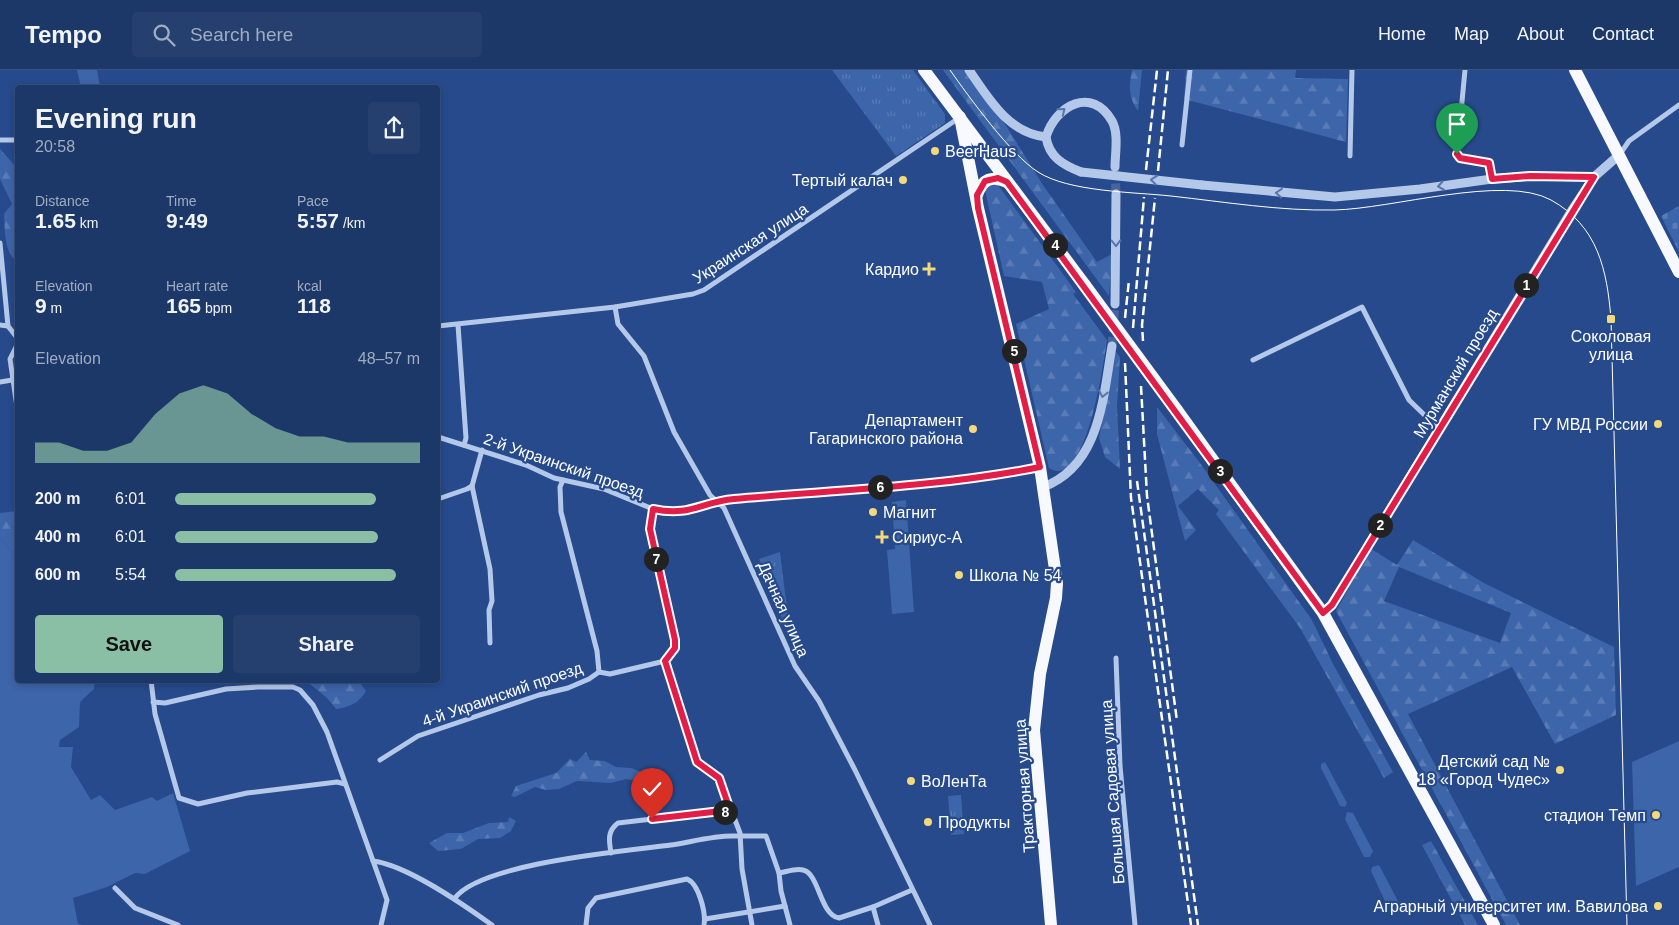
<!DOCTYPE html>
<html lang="en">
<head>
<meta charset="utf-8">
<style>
	:root { --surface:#1c3868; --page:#253f6e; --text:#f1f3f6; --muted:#a0acc0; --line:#3a527c; --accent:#8abfa5 }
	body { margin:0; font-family:Helvetica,sans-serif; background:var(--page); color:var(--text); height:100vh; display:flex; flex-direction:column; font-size:19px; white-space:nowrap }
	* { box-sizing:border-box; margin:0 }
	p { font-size:16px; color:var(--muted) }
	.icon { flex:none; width:28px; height:28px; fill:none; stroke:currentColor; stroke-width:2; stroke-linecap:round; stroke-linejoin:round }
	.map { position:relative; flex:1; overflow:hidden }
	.side { position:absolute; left:15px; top:15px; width:425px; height:598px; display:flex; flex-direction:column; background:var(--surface); border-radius:5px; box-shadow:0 2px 8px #0003,0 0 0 1px var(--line) }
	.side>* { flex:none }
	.pin { position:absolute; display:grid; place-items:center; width:42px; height:42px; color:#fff; margin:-51px -21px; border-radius:50% 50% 50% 0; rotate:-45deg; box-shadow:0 0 5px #0007 }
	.pin .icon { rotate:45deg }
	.km { position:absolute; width:25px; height:25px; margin:-12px; border-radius:50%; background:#222; color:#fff; font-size:14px; line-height:25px; text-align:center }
	.round { display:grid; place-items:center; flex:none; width:52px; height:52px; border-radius:5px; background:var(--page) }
	.overview { display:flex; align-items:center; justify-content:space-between; height:85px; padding:0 20px }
	h1 { font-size:28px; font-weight:600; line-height:38px }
	.figures { display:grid; grid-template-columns:repeat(3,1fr); gap:8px; height:85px; padding:5px 20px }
	.figures div { display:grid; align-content:center }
	.figures b { font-size:21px; font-weight:600 }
	.figures small { font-size:14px; font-weight:400 }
	.figures p { font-size:14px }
	.chart { height:140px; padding:10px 20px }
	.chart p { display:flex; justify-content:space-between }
	.chart svg { width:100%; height:90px; margin-top:5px; fill:var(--accent); opacity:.7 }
	.cta { display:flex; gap:10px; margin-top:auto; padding:10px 20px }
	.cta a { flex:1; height:58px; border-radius:5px; background:var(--accent); color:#111; font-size:20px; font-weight:600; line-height:58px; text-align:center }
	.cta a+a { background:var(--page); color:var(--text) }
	ul { padding:0 20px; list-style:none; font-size:16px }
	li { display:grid; grid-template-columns:80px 60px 1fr; align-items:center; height:38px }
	li i { height:12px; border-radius:6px; background:var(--accent) }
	header { display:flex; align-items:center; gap:30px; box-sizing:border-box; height:70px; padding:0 25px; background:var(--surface); border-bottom:1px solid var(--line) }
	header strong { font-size:24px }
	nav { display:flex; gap:28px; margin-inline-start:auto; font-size:18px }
	.search { width:350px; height:45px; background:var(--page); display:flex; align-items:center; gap:12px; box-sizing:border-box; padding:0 18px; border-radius:5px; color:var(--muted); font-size:19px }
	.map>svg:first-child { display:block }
</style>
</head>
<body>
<header>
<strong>Tempo</strong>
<div class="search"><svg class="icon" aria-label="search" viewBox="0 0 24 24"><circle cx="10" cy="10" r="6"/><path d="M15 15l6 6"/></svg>Search here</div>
<nav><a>Home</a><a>Map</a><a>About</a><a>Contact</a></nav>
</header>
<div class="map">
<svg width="1679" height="855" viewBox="0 0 1679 855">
	<defs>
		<pattern id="forest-firs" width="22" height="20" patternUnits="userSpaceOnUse" patternTransform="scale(1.25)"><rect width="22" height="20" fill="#3d65a9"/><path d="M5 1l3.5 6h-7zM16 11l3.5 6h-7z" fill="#5a7cb6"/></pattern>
		<pattern id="cemetery-stones" width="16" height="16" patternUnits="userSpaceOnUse" patternTransform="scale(1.25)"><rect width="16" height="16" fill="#3d65a9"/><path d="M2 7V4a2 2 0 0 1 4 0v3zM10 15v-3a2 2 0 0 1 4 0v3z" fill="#5a7cb6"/></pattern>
		<pattern id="park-tufts" width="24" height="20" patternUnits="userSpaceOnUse" patternTransform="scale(1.25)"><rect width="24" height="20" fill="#3d65a9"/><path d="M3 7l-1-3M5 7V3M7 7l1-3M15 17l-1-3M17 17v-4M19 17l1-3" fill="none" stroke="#5a7cb6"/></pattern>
	</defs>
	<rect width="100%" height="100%" fill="#264a8b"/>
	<g fill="#3d65a9">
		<path d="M77 0H97L100 17H81Z"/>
		<path d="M906 430 914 542 892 544 887 480 895 479 892 432Z"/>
		<path d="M0 468 13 483 17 484 18 610H95L94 619 80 632 79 657 60 670 59 677H73L71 697 91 730 100 725 115 740 152 727 157 731 173 723 190 781 145 804 135 803 107 817 73 828 78 854 83 855H0Z"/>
		<path d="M1679 671V797L1636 816 1632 692Z"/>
		<path d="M1325 692 1347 733 1345 737 1340 736 1321 698V694Z"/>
		<path d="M1347 742 1353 743 1373 781 1370 787H1364L1345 749Z"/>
		<path d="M1379 795 1400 835 1391 841 1389 840 1371 801 1372 797Z"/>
	</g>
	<g fill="url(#forest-firs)" fill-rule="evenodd">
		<path d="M943 0H965L1005 54 1043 115 1097 192 1112 184 1109 226Z"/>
		<path d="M1132 0H1142L1138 41C1128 27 1129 16 1132 0Z"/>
		<path d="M1186 0H1296L1295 8 1348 9 1346 72 1184 29Z"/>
		<path d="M0 79 17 98V189L13 188C4 176 5 159 4 144L12 134 0 109Z"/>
		<path d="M991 113 998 115 1076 222 1073 224 1107 270C1104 290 1086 423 1049 398L1016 254 1049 239 1042 212 1004 206 985 120Z"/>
		<path d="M1115 281 1120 287 1117 336 1120 399 1105 387 1099 368Z"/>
		<path d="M1157 337 1200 393 1312 550 1333 594 1393 702 1384 708 1300 558 1216 444 1219 440 1198 419 1178 436 1196 460 1185 471 1157 364Z"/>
		<path d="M17 441H18L17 484 13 483 0 468V443Z"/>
		<path d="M1413 470 1484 513 1614 577 1616 645 1555 674 1512 597 1408 644 1520 855H1506L1336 541 1371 479 1397 495ZM1399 497 1511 543 1500 573 1384 531Z"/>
		<path d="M305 610H358L366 621C359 633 350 637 336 639L327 628Z"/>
		<path d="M586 682 590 690 605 691 616 697 631 698 646 704 644 712 626 709 611 713 577 711 559 719 546 720 535 717 515 727 511 726 516 716 556 703 570 689 576 692Z"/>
		<path d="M509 747 516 751 511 761 500 768 478 769 461 779 438 781 429 773 447 763H463L489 753 508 752Z"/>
		<path d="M1431 771 1478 855H1465L1422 775Z"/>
	</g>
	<path fill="url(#cemetery-stones)" d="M1679 136V182L1661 146Z"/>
	<g fill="url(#park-tufts)">
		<path d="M832 0H913L945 44V53L896 86Z"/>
		<path d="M780 482 788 547 782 549 759 489Z"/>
		<path d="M961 725 964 764 951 765 948 726Z"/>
	</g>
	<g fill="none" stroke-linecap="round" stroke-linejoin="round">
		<g stroke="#47659c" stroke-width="9" stroke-dasharray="9 4.5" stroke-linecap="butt">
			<path d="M1115 100 1116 124"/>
			<path d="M1112 276 1115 234"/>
		</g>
		<g stroke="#b4c8ea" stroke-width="5">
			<path d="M1465 0 1457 84 1459 88 1489 93 1492 109"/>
			<path d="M0 70H18"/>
			<path d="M1182 75 1190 0"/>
			<path d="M1620 84 1629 71 1679 35"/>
			<path d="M1350 86 1352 0"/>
			<path d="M0 173 8 256 18 269"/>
			<path d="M615 237 618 254 644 286 674 362 710 425 724 438 795 596 819 631 855 700 930 855"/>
			<path d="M0 255 8 256"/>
			<path d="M458 255 466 368 464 375"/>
			<path d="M438 256 615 237 693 224 704 220 959 48"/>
			<path d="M18 273 10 289 18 344"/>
			<path d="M1253 290 1362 237 1409 330 1439 359"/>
			<path d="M0 312 12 310"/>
			<path d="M438 367 526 395 554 408 604 419 653 439 670 443 688 442 726 430 911 415 1040 397"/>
			<path d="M482 380 472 416 490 499 492 531 489 540 490 573"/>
			<path d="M563 410 560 417 561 442 597 581 599 602"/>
			<path d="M438 429 467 419 472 416"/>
			<path d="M653 439 650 459 675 570V578L665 591"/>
			<path d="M1116 588 1120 696 1135 855"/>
			<path d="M665 591 697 692 719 708 740 763 742 799 752 855"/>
			<path d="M151 610 155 644 179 728 198 734 247 723 337 712 345 714"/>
			<path d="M153 632 165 633 226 619 258 617H293L300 620 313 635 327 662 387 830 381 855"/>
			<path d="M380 690 418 666 539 625 568 618 589 609 599 602 610 604 665 591"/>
			<path d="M611 783C609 771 607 761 618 753L730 740"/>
			<path d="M373 791C407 795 464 835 492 855"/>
			<path d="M779 803C786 802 796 798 803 800 819 803 820 845 839 848L873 837 912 820"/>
			<path d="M115 818 135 838 178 855"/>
			<path d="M455 828C481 793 626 781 671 775 691 772 712 766 732 766 744 766 755 766 766 766L779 803 781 821 790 855"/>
			<path d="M873 837 878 855"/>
			<path d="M705 849 785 836"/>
			<path d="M586 855 588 838 596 828 687 809C699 814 706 843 704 855"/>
		</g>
		<g stroke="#b4c8ea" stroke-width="9">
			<path d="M969 0C989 29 1008 63 1046 67"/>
			<path d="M1081 102C1063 95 1049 87 1046 67 1056 35 1092 16 1112 51 1119 63 1115 84 1115 97"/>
			<path d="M1202 115 1335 127 1420 119 1492 109 1531 106 1594 107"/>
			<path d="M1115 234 1116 124"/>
			<path d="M1043 417C1100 396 1103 328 1112 276"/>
			<path d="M1323 543 1331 535 1362 486 1572 140 1594 107 1619 85"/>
		</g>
		<g stroke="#f7f9fe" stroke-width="12">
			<path d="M924 0 1085 215"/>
			<path d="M1575 0 1679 202"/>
			<path d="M960 47 978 138 1040 397 1057 513 1056 528 1040 604 1034 660 1051 855"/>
			<path d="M977 125C982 109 992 105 1007 112"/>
			<path d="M1177 340 1323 543 1494 855"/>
		</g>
		<path stroke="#fff" stroke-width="1" d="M950 0C969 27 1011 85 1038 102 1069 122 1134 122 1171 126 1225 132 1280 141 1334 140 1392 139 1504 104 1551 130 1598 156 1607 200 1611 249L1627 855"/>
		<g stroke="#fff" stroke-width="2.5" stroke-dasharray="9 4" stroke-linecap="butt">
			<path d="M1146 100 1157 0"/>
			<path d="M1158 101 1168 0"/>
			<path d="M1125 248 1129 210"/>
			<path d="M1133 258 1144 127"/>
			<path d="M1143 271 1142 255 1155 128"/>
			<path d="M1125 293 1131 428 1191 855"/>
			<path d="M1141 316 1147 426 1177 651"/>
			<path d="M1137 411 1198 855"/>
		</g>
		<path stroke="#b4c8ea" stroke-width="9" d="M1081 102 1202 115"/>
		<path stroke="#f7f9fe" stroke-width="12" d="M1085 215 1177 340"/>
	</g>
	<defs><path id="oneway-chevron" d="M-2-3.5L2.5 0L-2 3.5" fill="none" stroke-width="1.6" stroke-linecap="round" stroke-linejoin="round" transform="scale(1.25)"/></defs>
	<g stroke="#5876ac">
		<use href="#oneway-chevron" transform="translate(1062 41) rotate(-39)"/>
		<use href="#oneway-chevron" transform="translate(1154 110) rotate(-174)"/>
		<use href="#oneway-chevron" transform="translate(1441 116) rotate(172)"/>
		<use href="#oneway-chevron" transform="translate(1279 123) rotate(-175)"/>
		<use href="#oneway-chevron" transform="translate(1116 173) rotate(89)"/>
		<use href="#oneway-chevron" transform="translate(1103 324) rotate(102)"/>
	</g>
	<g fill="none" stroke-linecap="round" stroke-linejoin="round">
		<g stroke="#fff" stroke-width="10">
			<path id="route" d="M652 749 730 740 719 708 697 692 665 591 675 578V570L650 459 653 439C690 447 701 432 734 429 836 420 940 417 1040 397L978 138 977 125 985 111 998 108 1007 112 1323 543 1332 535 1594 107 1530 106 1492 109 1489 93 1460 88 1457 84"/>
		</g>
		<use href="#route" stroke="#e11d48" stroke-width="6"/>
	</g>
	<g fill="#f3d979" stroke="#264a8b" stroke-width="2">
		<circle cx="935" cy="81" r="5"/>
		<circle cx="903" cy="110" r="5"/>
		<path d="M926.5 191.5h5v5h5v5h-5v5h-5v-5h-5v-5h5z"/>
		<rect x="1606" y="244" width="10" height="10" rx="2.5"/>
		<circle cx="1658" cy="354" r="5"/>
		<circle cx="973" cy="359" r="5"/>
		<circle cx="873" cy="442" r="5"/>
		<path d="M879.5 459.5h5v5h5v5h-5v5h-5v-5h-5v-5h5z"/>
		<circle cx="959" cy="505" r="5"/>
		<circle cx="1560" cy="700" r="5"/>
		<circle cx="911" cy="711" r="5"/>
		<circle cx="1656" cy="745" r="5"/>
		<circle cx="928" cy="752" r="5"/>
		<circle cx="1658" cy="836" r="5"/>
	</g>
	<g text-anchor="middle" stroke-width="4.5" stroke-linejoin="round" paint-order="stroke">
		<g font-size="16" fill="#fff" stroke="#264a8b" text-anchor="end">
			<text x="945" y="87" text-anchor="start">BeerHaus</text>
			<text x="893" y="116">Тертый калач</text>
			<text x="919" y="205">Кардио</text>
			<text x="1611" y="272" text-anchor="middle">Соколовая<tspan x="1611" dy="18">улица</tspan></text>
			<text x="963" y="356">Департамент<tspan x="963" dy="18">Гагаринского района</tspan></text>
			<text x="1648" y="360">ГУ МВД России</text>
			<text x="883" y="448" text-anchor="start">Магнит</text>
			<text x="892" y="473" text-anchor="start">Сириус-А</text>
			<text x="969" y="511" text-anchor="start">Школа № 54</text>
			<text x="1550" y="697">Детский сад №<tspan x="1550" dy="18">18 «Город Чудес»</tspan></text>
			<text x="921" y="717" text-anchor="start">ВоЛенТа</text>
			<text x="1646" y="751">стадион Темп</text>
			<text x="938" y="758" text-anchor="start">Продукты</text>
			<text x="1648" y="842">Аграрный университет им. Вавилова</text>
		</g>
		<g font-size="16" fill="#fff" stroke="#264a8b">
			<text transform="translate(750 173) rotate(-33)" y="6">Украинская улица</text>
			<text transform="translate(1455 303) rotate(-59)" y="6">Мурманский проезд</text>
			<text transform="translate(564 395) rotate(19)" y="6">2-й Украинский проезд</text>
			<text transform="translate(784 539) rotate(66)" y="6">Дачная улица</text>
			<text transform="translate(502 624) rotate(-19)" y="6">4-й Украинский проезд</text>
			<text transform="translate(1024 716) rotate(-94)" y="6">Тракторная улица</text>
			<text transform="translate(1112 722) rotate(-94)" y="6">Большая Садовая улица</text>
		</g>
	</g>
</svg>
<div class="pin" style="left:1457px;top:84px;background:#1e9e55"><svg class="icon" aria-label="arrive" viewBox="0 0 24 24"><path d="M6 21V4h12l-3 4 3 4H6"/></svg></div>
<div class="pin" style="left:652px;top:749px;background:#d93025"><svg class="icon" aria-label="check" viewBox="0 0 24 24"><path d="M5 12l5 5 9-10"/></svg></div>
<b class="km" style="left:1526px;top:215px">1</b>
<b class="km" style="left:1380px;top:455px">2</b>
<b class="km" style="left:1220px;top:401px">3</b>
<b class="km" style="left:1055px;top:175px">4</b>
<b class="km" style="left:1014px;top:281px">5</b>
<b class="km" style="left:880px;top:417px">6</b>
<b class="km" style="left:656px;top:489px">7</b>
<b class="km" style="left:725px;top:742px">8</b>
<section class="side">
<div class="overview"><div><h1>Evening run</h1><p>20:58</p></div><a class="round"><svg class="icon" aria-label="share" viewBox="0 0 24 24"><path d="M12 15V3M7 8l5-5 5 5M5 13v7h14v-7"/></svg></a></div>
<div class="figures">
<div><p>Distance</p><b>1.65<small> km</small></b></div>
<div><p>Time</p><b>9:49</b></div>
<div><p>Pace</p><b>5:57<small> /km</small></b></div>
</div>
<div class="figures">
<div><p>Elevation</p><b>9<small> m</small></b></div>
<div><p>Heart rate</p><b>165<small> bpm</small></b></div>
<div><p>kcal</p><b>118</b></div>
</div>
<div class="chart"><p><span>Elevation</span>48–57 m</p>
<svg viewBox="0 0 160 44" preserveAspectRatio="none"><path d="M0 44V34L10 34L20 38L30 38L40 34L50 20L60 10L70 6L80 10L90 20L100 27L110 31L120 31L130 34L140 34L150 34L160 34V44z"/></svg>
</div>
<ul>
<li><b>200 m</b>6:01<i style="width:82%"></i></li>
<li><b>400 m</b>6:01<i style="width:83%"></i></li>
<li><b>600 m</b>5:54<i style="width:90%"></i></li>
</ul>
<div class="cta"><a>Save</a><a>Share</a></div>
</section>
</div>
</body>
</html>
